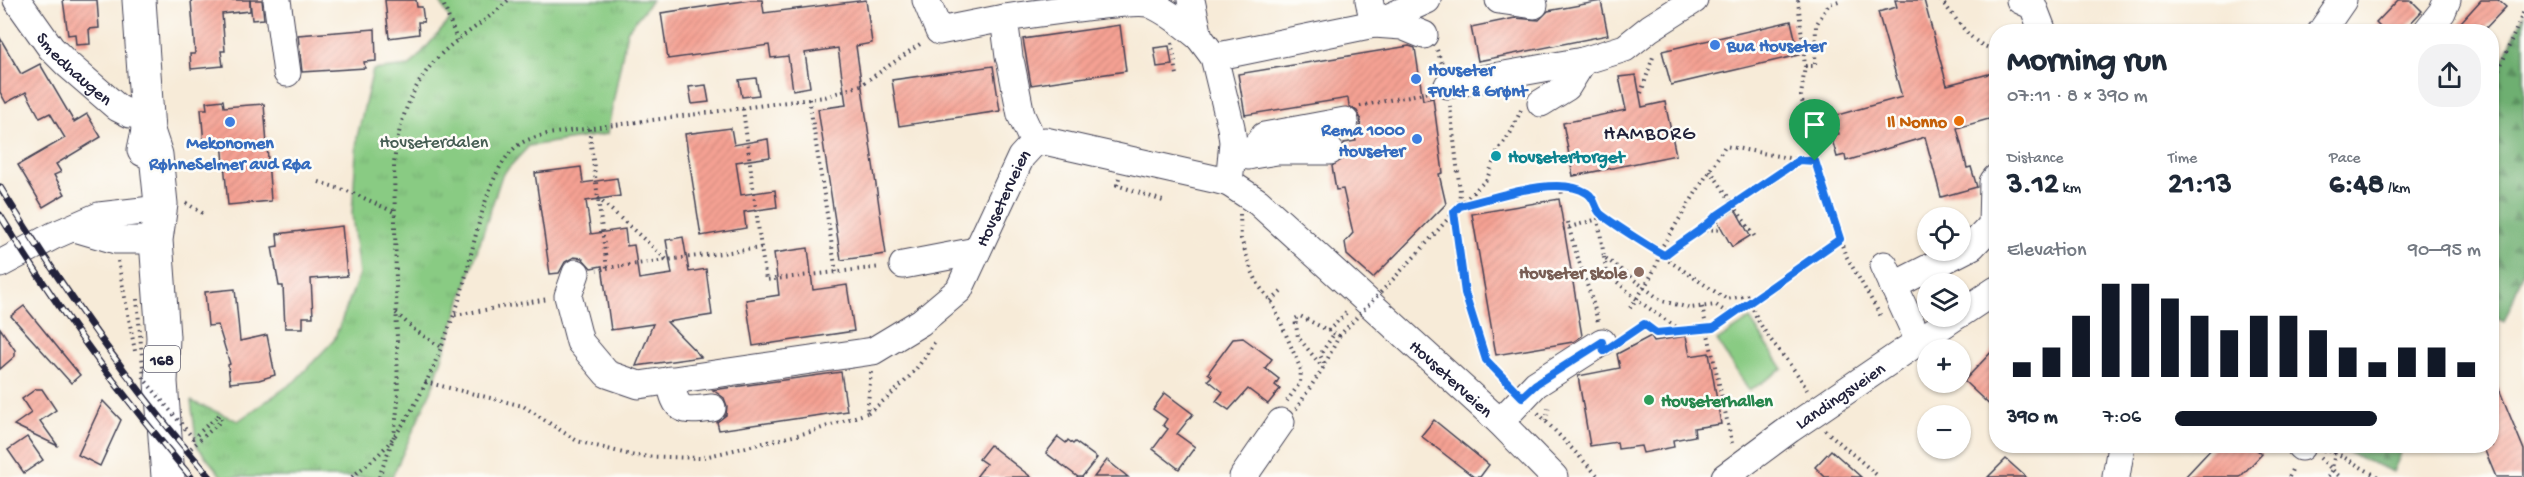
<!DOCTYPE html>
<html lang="en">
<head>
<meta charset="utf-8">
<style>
	:root { --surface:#fff; --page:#f2f2f3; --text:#1f2937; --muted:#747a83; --accent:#111827 }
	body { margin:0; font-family:"Gochi Hand",sans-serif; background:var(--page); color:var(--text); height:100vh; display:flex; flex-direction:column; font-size:22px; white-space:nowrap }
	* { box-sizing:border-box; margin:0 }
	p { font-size:20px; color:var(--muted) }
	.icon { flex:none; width:33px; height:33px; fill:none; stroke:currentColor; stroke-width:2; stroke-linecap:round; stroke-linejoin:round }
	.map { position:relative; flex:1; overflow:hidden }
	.panel { position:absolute; left:1989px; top:24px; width:510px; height:429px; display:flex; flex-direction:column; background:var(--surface); border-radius:24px; box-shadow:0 2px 4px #0004 }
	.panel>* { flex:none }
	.controls { position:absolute; left:1917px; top:207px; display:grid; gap:12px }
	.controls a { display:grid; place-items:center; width:54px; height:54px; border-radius:50%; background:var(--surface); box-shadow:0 2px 4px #0004; font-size:30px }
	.pin { position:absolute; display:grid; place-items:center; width:51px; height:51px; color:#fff; margin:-62px -26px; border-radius:50% 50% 50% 0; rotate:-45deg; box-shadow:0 0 6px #0007 }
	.pin .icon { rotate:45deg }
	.round { display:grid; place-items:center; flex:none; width:63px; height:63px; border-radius:24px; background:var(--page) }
	.overview { display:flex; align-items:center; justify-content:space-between; height:102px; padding:0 18px }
	h1 { font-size:33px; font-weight:700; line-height:45px }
	.stats { display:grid; grid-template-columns:repeat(3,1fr); gap:9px; height:102px; padding:6px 18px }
	.stats div { display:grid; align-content:center }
	.stats b { font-size:30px; font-weight:700 }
	.stats small { font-size:16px; font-weight:400 }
	.stats p { font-size:16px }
	.chart { height:168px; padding:12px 18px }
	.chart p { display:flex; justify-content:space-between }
	.chart svg { width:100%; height:108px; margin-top:6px; stroke:var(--accent); stroke-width:6 }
	ul { padding:0 18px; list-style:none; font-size:20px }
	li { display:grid; grid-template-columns:96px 72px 1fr; align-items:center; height:45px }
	li i { height:15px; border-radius:8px; background:var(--accent) }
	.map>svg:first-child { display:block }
</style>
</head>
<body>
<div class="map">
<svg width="2524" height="477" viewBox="0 0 2524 477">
	<defs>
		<pattern id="grass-tufts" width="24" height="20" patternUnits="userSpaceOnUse" patternTransform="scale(1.5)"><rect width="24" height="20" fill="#89cb83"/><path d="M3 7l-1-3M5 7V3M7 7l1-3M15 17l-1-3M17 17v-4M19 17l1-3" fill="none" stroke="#76ae72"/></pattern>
		<pattern id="forest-firs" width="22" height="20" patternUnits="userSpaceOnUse" patternTransform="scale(1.5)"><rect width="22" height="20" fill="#6eaf71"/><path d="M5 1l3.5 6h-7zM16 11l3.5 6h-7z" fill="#5a8e5e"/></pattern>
		<pattern id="building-hatch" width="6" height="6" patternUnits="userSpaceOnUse" patternTransform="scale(1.5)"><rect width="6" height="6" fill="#f5a193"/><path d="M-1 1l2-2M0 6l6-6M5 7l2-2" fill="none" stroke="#d28a80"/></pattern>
	</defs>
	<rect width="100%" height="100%" fill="#fdfcf7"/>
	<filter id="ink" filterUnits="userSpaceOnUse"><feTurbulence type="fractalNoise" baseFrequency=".0167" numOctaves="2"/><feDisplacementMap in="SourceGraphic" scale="12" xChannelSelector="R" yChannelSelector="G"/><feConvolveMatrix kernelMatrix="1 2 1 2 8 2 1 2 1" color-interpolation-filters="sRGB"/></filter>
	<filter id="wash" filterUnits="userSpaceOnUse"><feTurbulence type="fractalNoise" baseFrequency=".008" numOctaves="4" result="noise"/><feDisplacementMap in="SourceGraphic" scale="24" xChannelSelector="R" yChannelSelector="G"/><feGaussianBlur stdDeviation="1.35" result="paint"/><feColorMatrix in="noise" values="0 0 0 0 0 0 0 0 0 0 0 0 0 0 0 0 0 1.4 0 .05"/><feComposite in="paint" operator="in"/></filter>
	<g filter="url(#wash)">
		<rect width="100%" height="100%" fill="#f7ebd8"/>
		<path fill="url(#grass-tufts)" stroke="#56765f" stroke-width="1.5" d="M439 0H652L627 31 607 134 529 146 502 175 432 389 392 477H222L197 446 191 401 238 421 295 381 334 340 359 275 352 214 357 137 373 70 410 66 450 20Z"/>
		<g fill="url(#forest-firs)" stroke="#486856" stroke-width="1.5">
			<path d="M2524 14V271L2504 322 2492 316V85Z"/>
			<path d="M2334 447V446H2404L2393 472Z"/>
		</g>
		<path fill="#89cb83" stroke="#56765f" stroke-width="1.5" d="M1750 319 1783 369 1749 391 1717 341Z"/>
		<g id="blocks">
			<g fill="url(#building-hatch)">
				<path d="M63 0H97L99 28 89 29 90 44 76 45 75 34 68 35Z"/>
				<path d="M191 0H250V11L222 14 225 51H221L223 66 191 69 190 54H195Z"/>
				<path d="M250 0H262L264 19 252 20Z"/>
				<path d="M385 0H416L417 7H422L424 22H418L419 34 389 38Z"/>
				<path d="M751 0H762L764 13 866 0 872 43 856 46 886 254 841 260 818 109 846 105 838 48 805 53 810 87 793 90 788 56 771 58 769 45 668 59 661 13Z"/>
				<path d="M1895 0H1924L1947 85 1996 72V117L1957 128 1967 168 1971 167 1977 187 1941 197 1925 137 1846 161 1845 155 1837 157 1831 136 1839 134 1834 116 1902 97 1878 12 1897 7Z"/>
				<path d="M2398 0H2411L2422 11 2402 32H2385L2376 23Z"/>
				<path d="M2481 0H2498L2506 7 2482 32H2452Z"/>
				<path d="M1601 1 1608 35 1478 61 1471 27 1515 18 1539 20 1548 11Z"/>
				<path d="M1791 21 1799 55 1671 85 1662 51Z"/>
				<path d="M1120 25 1126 71 1031 85 1023 39Z"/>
				<path d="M375 29 376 61 364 62 365 68 302 72 298 35Z"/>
				<path d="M0 38 21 74 40 64 74 122 87 114 101 137 56 164 61 172 54 175 65 194 43 207 18 165 65 138 50 113 40 118 26 92 6 103 0 92Z"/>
				<path d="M1169 46 1172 65 1157 67 1154 48Z"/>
				<path d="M1409 46 1415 48 1423 100 1433 98 1443 173 1439 174 1446 204 1373 278 1347 255 1345 242 1353 233 1343 189 1336 190 1332 166 1344 158V143L1356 141 1354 134 1360 127 1361 119 1357 111 1349 106 1348 98 1245 115 1238 74Z"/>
				<path d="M993 66 1000 111 899 126 892 80Z"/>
				<path d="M1636 75 1642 107 1665 102 1676 155 1573 176 1563 123 1626 110 1619 77Z"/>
				<path d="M756 78 759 95 742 97 739 80Z"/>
				<path d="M706 85 709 102 692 104 689 87Z"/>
				<path d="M223 100 224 107 264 104 271 201 228 205 222 142 204 144 201 109H207L206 102Z"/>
				<path d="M731 128 734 145 768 139 770 157 736 162 741 195 775 190 777 207 744 212 746 228 701 236 685 134Z"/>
				<path d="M581 167 583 183 617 178 620 196 586 201 591 234 625 229 627 246 634 245 639 279 672 274 666 240 683 237 689 272 706 269 712 315 667 322 701 357 636 366 653 324 611 330 602 266 591 268 582 258 574 257 565 262 559 273 550 274 535 173Z"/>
				<path d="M1559 199 1582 336 1573 342 1496 355 1472 214Z"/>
				<path d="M1735 209 1750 236 1732 247 1717 220Z"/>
				<path d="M342 226 347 276 311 279 313 317H303V328H285L283 286H279L272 247 278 246 277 234Z"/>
				<path d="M808 248 813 290 847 285 854 331 753 346 746 300 779 295 774 253Z"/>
				<path d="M235 289 240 341 267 335 275 375 259 380 230 383 228 365 230 364 218 325 208 326 205 292Z"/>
				<path d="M24 306 80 375 71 383 11 316Z"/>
				<path d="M0 328 15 350V356L0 369Z"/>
				<path d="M1651 336 1654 341 1686 336 1690 356 1709 353 1721 424 1694 428 1695 436 1673 440 1674 447 1643 453 1641 446 1618 449 1617 442 1590 446 1578 376 1620 368 1617 354Z"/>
				<path d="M1243 338 1272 359 1265 368 1279 379 1275 385 1280 389 1268 404 1248 389 1229 410 1216 401 1223 392 1208 380 1212 376 1208 373 1233 339Z"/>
				<path d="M1996 347V411L1964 381Z"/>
				<path d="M841 372 847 411 719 430 717 422 726 415 727 406 724 398 713 390Z"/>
				<path d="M2492 372 2524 450V477H2496L2483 446H2492Z"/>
				<path d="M36 389H42L56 410 40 421 58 446 14 425 31 413 22 399Z"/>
				<path d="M1165 393 1193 414 1177 434 1195 447 1179 469 1153 449 1168 429 1163 425 1167 419 1153 409Z"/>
				<path d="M103 401 121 420 100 466 78 455Z"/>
				<path d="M1434 420 1489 465 1480 477H1474L1421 436Z"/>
				<path d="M27 437 43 460 24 473 8 450Z"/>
				<path d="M1058 437 1066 443 1068 440 1073 444 1075 442 1097 458 1082 477H1078L1046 453Z"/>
				<path d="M990 445 1031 477H976L986 464 979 459Z"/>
				<path d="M2214 446H2252L2262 454 2240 477H2185Z"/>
				<path d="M1831 450 1861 477H1825L1815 467Z"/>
				<path d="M2006 459 2026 477H1988Z"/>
				<path d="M1107 460 1128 477H1094Z"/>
			</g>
		</g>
	</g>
	<g filter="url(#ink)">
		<use href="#blocks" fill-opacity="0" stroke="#424053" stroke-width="1.5"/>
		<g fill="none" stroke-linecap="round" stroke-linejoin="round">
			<g stroke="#424053" stroke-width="29">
				<g id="minor">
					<path id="s1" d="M17 0 51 48 67 64 118 108 130 114 147 113"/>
					<path d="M277 0 287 73"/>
					<path d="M926 0 939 31 1004 18"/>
					<path d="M1191 0 1199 37 1214 57 1231 127 1233 142 1229 183"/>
					<path d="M1369 0 1374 24 1427 0"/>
					<path d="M1499 0 1534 5"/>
					<path d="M2020 0 2033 6 2043 32"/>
					<path d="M2321 32 2343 0"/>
					<path d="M2426 32 2442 12 2447 0"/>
					<path d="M1009 57 1004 18C1035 14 1122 0 1148 3 1167 11 1183 24 1199 37"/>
					<path d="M1214 57 1374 24 1402 26 1424 35"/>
					<path d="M1011 64 1021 115 1034 143"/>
					<path d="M1448 85 1583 61 1625 48 1650 28 1694 0"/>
					<path d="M1541 103 1567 87 1583 61"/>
					<path d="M1253 155 1277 151H1330"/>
					<path d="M1248 156 1264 136 1345 121"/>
					<path d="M75 228 116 240H156"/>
					<path d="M0 264 53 236 99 216 160 209"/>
					<path d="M903 265 976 251"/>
					<path d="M1884 265 1919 341"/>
					<path id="s2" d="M576 273 568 296 580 342 607 374 639 385 873 351 921 322 959 290 1021 157 1034 143 1045 141 1214 179 1229 183 1258 202 1500 422 1554 477"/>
					<path d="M1893 286 1972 246 1992 225 1993 182 1996 178"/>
					<path d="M1960 314 1996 290"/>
					<path d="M670 380C676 412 681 412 712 408"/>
					<path d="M1500 422 1536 384 1602 342"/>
					<path d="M2300 446 2301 447"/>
					<path d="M1243 477 1281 422"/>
					<path id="s3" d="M1725 477 1790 429 1956 316"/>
					<path d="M2116 477 2121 446"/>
				</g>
			</g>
			<g stroke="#424053" stroke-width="35">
				<g id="major">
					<path d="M139 0 148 131 144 150"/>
					<path d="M148 131 156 155 161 204 156 240 163 337 161 382 168 477"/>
				</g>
			</g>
			<g stroke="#424053" stroke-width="4" stroke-dasharray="1.5 4.5" stroke-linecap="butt">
				<path d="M442 0 457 40"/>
				<path d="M1798 0 1805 66 1801 96 1815 160 1845 254 1882 318"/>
				<path d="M1940 0C1959 19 1968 44 1996 50"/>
				<path d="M1172 43 1177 75"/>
				<path d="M1437 50 1443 66"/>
				<path d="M1805 66H1815L1816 25 1829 4 1842 0"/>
				<path d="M2492 86 2524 11"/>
				<path d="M1641 93 1654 54"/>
				<path d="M809 99 836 272"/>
				<path d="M1360 106 1429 92"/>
				<path d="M743 109 761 248"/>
				<path d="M1521 110 1511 132 1497 152 1487 179 1459 206C1492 199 1566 171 1592 198 1598 204 1600 212 1598 219L1604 257 1662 301 1690 308 1716 305 1730 315"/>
				<path d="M589 129 607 268 597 270"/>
				<path d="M1710 170 1755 237"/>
				<path d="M1119 178 1117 185 1166 202"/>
				<path d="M319 182 353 193 394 212"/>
				<path d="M1561 186 1562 196"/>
				<path d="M598 198 667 260 761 248 766 280 881 267"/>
				<path d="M186 203 204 214"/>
				<path d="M1454 212 1465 293 1486 360 1508 382"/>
				<path d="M1240 214 1241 239 1251 269 1259 286 1273 304 1301 370 1300 383 1287 401"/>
				<path d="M1599 214 1726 299 1750 295C1753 329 1791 359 1807 390"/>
				<path d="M1568 222C1575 257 1590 287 1598 322"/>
				<path d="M1705 228 1716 216 1799 160 1815 161"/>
				<path d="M1418 253 1459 206 1460 191 1450 106"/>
				<path d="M1665 255C1684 239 1697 227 1723 230"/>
				<path d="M1604 257 1607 273 1640 302 1682 331"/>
				<path d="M118 261 135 351"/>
				<path d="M622 266 666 260"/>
				<path d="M607 268 620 266"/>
				<path d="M1271 301 1282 291"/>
				<path d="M1702 307 1732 443"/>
				<path d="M1630 308C1638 297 1661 265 1658 253L1725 146 1799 160"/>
				<path d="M396 313 415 330 440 347"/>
				<path d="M455 315 548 299"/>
				<path d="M1328 331 1347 312"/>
				<path d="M1622 338 1644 324 1656 333 1713 328 1840 239"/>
				<path d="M1324 363 1320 355 1334 334"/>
				<path d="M871 372 867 413C895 394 918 371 935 341"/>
				<path d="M425 382 523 406 577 441 635 456 700 458 810 432 867 413"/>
				<path d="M1296 409 1323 368 1339 336 1300 316 1295 319 1298 337 1323 368"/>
				<path d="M1538 413 1599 477"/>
				<path d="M1546 421 1549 404"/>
				<path d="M1825 430 1879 477"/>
				<path d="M191 448 222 420 219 415 217 417"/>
				<path d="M2323 450 2333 451 2378 477"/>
				<path d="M2320 458 2340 477"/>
				<path d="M352 477C361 469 371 462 380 453 416 416 437 359 455 312 472 268 481 175 517 146 526 139 537 137 547 134L825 97 861 85 923 42"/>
				<path d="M379 477 394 436 398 402 394 164C398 120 414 76 450 46 468 31 491 18 508 0"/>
				<path d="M2289 477 2293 467"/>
				<path d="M2328 477 2332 469 2336 446"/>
			</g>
			<use href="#minor" stroke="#fff" stroke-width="27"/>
			<use href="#major" stroke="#fff" stroke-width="33"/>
			<g stroke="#22223b" stroke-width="7">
				<g id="rail">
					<path d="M0 187C63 289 131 387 210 477"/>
					<path d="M0 215C56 307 121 395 191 477"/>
				</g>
			</g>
			<use href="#rail" stroke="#fdfcf7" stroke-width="4.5" stroke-dasharray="14" stroke-linecap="butt"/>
			<g stroke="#424053" stroke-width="4" stroke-dasharray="1.5 4.5" stroke-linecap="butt">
				<path d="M1563 229 1598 219"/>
				<path d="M137 299 144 379 193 438 217 417"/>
				<path d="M1339 336 1418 253"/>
			</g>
		</g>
	</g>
	<g fill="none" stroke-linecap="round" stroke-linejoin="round" filter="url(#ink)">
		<g stroke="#fff" stroke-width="12">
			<path id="route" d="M1799 160 1815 161 1840 239 1713 328 1656 333 1644 324 1604 351 1602 342 1536 384 1522 397 1486 360 1465 293 1454 212 1460 206C1492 199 1557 174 1587 193 1595 198 1594 205 1599 212 1601 216 1658 253 1665 255 1681 241 1702 232 1716 216Z"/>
		</g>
		<use href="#route" stroke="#1a73e8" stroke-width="8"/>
	</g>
	<g fill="#3f7fe0" stroke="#fdfcf7" stroke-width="2">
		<circle cx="1715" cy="45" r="6"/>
		<circle cx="1416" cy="79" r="6"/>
		<circle cx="230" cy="122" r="6"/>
		<circle cx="1417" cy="139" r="6"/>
	</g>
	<circle fill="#e8710a" stroke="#fdfcf7" stroke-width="2" cx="1959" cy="121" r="6"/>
	<circle fill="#0f9aa8" stroke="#fdfcf7" stroke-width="2" cx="1496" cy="156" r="6"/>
	<circle fill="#8d6e63" stroke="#fdfcf7" stroke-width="2" cx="1639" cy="272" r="6"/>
	<circle fill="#2e9e5b" stroke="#fdfcf7" stroke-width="2" cx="1649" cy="400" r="6"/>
	<g text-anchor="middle" stroke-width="5" stroke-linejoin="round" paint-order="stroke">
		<rect fill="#fdfcf7" stroke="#646373" stroke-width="1.5" x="144" y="346" width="36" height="26" rx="4.5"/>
		<g font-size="16" font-weight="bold" fill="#22223b">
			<text x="162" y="365">168</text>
		</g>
		<g font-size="18" font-weight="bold" fill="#366cbe" stroke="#fdfcf7" text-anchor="start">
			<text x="1727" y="51">Bua Hovseter</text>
			<text x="1428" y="75">Hovseter<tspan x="1428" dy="21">Frukt &amp; Grønt</tspan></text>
			<text x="1405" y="135" text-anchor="end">Rema 1000<tspan x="1405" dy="21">Hovseter</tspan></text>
			<text x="230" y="148" text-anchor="middle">Mekonomen<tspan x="230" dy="21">RøhneSelmer avd Røa</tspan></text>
		</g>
		<g font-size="18" fill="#22223b" stroke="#fdfcf7">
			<text dy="6" stroke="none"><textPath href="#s1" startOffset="90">Smedhaugen</textPath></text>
			<text dy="6" stroke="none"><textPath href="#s2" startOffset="592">Hovseterveien</textPath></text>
			<text dy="6" stroke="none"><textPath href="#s2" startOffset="1152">Hovseterveien</textPath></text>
			<text dy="6" stroke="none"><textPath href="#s3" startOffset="141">Landingsveien</textPath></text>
		</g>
		<g font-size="18" font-weight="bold" fill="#c56008" stroke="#fdfcf7" text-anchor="end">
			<text x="1947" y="127">Il Nonno</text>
		</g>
		<g font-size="18" fill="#465d54" stroke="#fdfcf7">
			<text x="434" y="147">Hovseterdalen</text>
		</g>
		<g font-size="18" font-weight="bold" fill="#0d838f" stroke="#fdfcf7" text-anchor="start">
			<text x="1508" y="162">Hovsetertorget</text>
		</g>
		<g font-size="18" font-weight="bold" fill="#785e54" stroke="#fdfcf7" text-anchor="end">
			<text x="1627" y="278">Hovseter skole</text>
		</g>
		<g font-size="18" font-weight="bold" fill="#27864d" stroke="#fdfcf7" text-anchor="start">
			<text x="1661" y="406">Hovseterhallen</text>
		</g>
		<g font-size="20" letter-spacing="1.5" fill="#22223b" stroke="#fdfcf7">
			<text x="1650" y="139">HAMBORG</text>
		</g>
	</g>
</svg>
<div class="controls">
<a><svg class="icon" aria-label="locate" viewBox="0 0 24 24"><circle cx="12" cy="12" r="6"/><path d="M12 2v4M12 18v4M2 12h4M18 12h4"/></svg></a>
<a><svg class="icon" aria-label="layers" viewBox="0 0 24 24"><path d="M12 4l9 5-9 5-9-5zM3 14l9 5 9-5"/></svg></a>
<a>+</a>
<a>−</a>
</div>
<div class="pin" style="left:1815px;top:161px;background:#1e9e55"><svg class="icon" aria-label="arrive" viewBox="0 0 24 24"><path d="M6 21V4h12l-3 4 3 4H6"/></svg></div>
<section class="panel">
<div class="overview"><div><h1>Morning run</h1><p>07:11 · 8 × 390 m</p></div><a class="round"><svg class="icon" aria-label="share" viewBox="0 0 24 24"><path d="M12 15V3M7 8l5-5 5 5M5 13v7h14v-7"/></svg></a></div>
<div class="stats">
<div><p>Distance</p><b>3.12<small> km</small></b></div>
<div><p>Time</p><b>21:13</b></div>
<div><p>Pace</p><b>6:48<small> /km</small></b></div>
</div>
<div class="chart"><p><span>Elevation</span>90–95 m</p>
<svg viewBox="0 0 160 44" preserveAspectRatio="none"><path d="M5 44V38M15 44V32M25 44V19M35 44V6M45 44V6M55 44V12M65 44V19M75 44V25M85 44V19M95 44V19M105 44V25M115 44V32M125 44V38M135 44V32M145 44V32M155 44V38"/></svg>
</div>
<ul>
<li><b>390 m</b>7:06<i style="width:66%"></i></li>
</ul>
</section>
</div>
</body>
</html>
